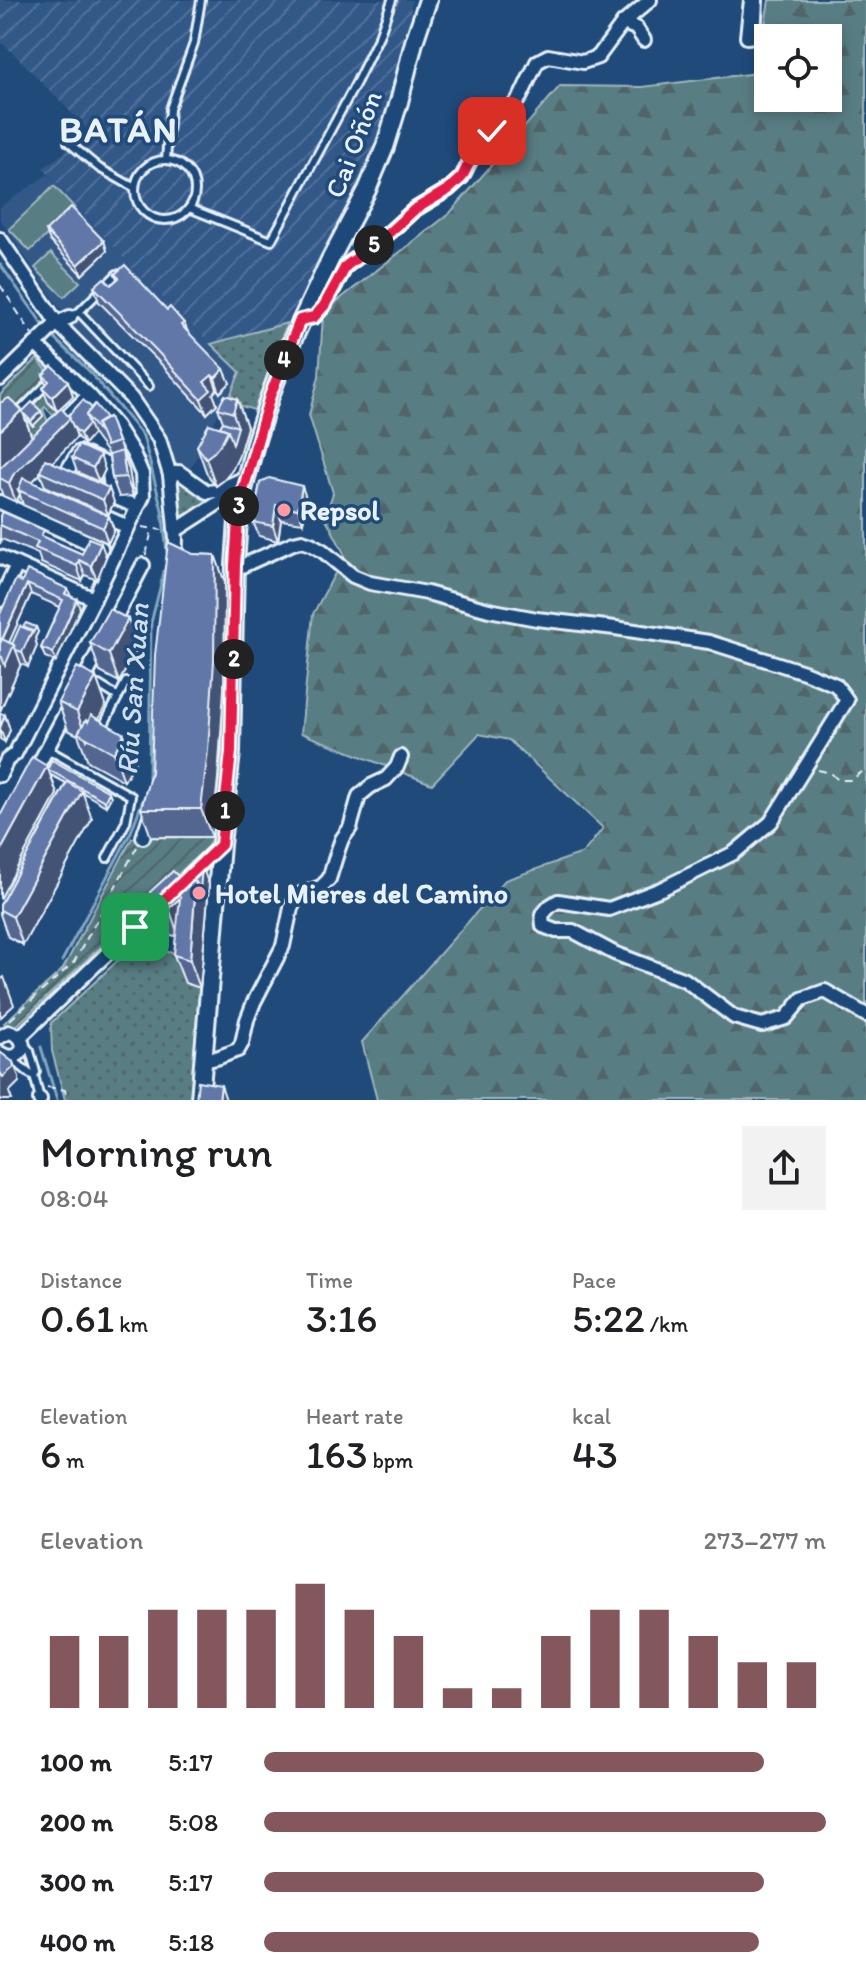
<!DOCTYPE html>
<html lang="en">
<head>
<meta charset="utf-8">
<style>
	:root { --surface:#fff; --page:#f2f2f2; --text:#202124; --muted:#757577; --accent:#84575d }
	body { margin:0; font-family:Itim,sans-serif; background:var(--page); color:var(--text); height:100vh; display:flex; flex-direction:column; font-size:30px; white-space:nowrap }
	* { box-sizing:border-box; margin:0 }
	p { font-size:26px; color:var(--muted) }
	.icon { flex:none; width:44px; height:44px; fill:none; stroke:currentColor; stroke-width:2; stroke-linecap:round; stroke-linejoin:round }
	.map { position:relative; height:1100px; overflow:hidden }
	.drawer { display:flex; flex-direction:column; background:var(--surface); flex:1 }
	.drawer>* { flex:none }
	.tools { position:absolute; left:754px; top:24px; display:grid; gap:16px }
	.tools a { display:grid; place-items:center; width:88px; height:88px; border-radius:0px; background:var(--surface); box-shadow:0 4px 12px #0003; font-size:40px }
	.pin { position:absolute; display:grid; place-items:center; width:68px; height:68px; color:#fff; margin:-34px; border-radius:16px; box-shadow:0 4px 12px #0006 }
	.km { position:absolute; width:40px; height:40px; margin:-20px; border-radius:50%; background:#222; color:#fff; font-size:22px; line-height:40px; text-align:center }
	.round { display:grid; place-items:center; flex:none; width:84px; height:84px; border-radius:0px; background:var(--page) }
	.summary { display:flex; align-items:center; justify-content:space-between; height:136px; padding:0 40px }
	h1 { font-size:44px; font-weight:600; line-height:60px }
	.stats { display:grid; grid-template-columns:repeat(3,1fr); gap:12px; height:136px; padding:8px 40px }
	.stats div { display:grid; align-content:center }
	.stats b { font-size:40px; font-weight:600 }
	.stats small { font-size:22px; font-weight:400 }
	.stats p { font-size:22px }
	.chart { height:224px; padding:16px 40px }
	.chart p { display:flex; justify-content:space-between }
	.chart svg { width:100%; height:144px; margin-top:8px; stroke:var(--accent); stroke-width:6 }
	ul { padding:0 40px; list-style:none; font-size:26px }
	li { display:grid; grid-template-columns:128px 96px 1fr; align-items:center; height:60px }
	li i { height:20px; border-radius:10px; background:var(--accent) }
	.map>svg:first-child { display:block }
</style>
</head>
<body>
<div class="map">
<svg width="866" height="1100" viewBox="0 0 866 1100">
	<defs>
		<pattern id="industrial-furrows" width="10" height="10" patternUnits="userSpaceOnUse" patternTransform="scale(2)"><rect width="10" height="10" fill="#325888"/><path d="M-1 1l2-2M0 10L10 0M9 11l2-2" fill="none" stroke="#50709a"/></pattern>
		<pattern id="grass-dots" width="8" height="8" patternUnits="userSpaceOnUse" patternTransform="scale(2)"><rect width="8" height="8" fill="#587d83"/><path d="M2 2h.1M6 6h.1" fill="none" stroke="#506569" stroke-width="1.8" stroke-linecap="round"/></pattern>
		<pattern id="forest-firs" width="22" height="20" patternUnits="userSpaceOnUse" patternTransform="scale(2)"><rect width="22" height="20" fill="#587d83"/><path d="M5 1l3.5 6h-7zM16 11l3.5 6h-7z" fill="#506569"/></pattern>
		<pattern id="garden-furrows" width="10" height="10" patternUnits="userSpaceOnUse" patternTransform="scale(2)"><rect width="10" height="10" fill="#587d83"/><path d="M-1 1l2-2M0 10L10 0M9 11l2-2" fill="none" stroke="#506569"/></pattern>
	</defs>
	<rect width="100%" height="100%" fill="#1f4a7a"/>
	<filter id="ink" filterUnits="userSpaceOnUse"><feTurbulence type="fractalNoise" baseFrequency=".0125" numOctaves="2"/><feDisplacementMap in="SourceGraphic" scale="16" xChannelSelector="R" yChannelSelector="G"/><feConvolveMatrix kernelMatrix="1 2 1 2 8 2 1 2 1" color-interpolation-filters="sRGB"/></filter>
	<g filter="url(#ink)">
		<path fill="#325888" d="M48 174 132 268 240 372 193 464 186 474 184 471 172 466 169 450 162 433 135 394 69 327 74 321 59 307 0 219V207Z"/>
		<path fill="url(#industrial-furrows)" d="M0 0H412L407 38 383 122 369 163 354 194 331 235 287 323 211 344 132 268 43 168 91 133 11 51 0 42Z"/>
		<g fill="url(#grass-dots)" stroke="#a0b7be" stroke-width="2">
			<path d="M287 323 254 410 241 406 238 400 230 396 240 372 211 344Z"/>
			<path d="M176 474 208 496 215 499 179 522Z"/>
			<path d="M160 921 157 950 180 954 185 983 200 988 190 1100H65L52 1051 51 1023Z"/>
		</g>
		<path fill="url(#forest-firs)" stroke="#a0b7be" stroke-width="2" fill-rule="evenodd" d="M769 0H866V1100H377L362 1042 505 880 583 853 603 828 509 740 479 734 432 784 301 733 313 614 345 555 325 517 333 493 309 415 319 376 323 316 331 306 450 213 560 86 642 87 757 73ZM768 38H828V98H768Z"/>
		<g fill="url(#garden-furrows)" stroke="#a0b7be" stroke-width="2">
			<path d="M37 359 55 379 48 402 57 411 53 415 45 407 43 409 48 422 32 438 0 445V395Z"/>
			<path d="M212 837 208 846 15 1027 8 1028 4 1023 63 969 132 838Z"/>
		</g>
		<g fill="#587d83" stroke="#a0b7be" stroke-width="2">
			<path d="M54 186 75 208 30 251 9 229Z"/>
			<path d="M51 253 80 282 64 297 35 268Z"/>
		</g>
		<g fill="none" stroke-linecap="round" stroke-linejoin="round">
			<g stroke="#82a7c0" stroke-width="3">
				<path d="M0 264 46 329"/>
				<path d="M51 335 90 372 143 436 162 510 167 552"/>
				<path d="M149 782 151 623 166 564"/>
				<path d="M62 961 131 832 144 797"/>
				<path d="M41 1047 57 1100"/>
			</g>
			<g stroke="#e8f1f8" stroke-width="12">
				<g id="lane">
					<path d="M68 142 99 168 135 188"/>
					<path d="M166 160 170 109 194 43 201 0"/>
					<circle cx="165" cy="190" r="30"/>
					<path d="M189 208 271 241 357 81 379 36 392 0"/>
					<path d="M79 312 117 274"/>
					<path d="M70 317 79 312 149 386"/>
					<path d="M19 412 48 383"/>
					<path d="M99 685 118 697"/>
					<path d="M101 730 126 682"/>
					<path d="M47 749 131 796 126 822 107 858"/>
					<path d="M24 1044 30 1051 36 1072 34 1075 40 1099"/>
					<path d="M11 1058 30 1074 34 1075"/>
				</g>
			</g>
			<g stroke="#e8f1f8" stroke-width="18">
				<g id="street">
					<path d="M751 0 747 37 754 36 756 0"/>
					<path d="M623 23 636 28 644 40"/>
					<path d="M0 239 57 323 131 398 159 439 170 475 176 539 175 562"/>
					<path d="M300 320 314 317 324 306 346 266 382 239 414 210 449 189 462 177 474 153 511 109 521 96 537 62 548 56 583 62 598 57 623 23 650 0"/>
					<path d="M0 379 57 323 70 317"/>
					<path d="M57 426 87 397"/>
					<path d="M65 474 79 452 108 465 112 496"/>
					<path d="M170 475 179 472 207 492 216 491 245 478"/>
					<path d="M96 489 137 507"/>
					<path d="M0 502 101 548"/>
					<path d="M96 513 128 527"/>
					<path d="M175 531 243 487"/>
					<path d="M0 557 94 599"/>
					<path d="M235 569 293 543 302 541 311 544 323 551 353 576 370 583 427 593 489 610 537 619 615 628 709 642 804 672 836 685 847 700 771 822 734 853 661 889 609 909 558 901 550 906 542 915 543 926 556 931H573L614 953 685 980 734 1017 762 1025 786 1018 802 999 825 991 866 1015"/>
					<path d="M0 600 17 565"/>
					<path d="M110 628 143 565"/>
					<path d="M81 685 102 645"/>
					<path d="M34 773 70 705"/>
					<path d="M0 775 7 760 15 754 94 599 143 496 142 474 133 453 116 426 89 395 35 344"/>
					<path d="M143 837 152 810"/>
					<path d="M189 876 221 845"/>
					<path d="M0 1037 9 1032C34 1038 21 1067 0 1053"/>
					<path d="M20 1037 161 902"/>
					<path d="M204 1060C217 1060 225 1054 238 1050L242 1043 247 1020 254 1002 283 946 291 908 298 895 321 887 329 879 338 850 342 839 350 828 359 796 371 786 386 779 397 767 401 757"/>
					<path d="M40 1099V1100"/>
				</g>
			</g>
			<g stroke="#e8f1f8" stroke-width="22">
				<path id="secondary" d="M200 1100 221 845 231 752 235 565 239 505 256 440 270 396 285 356 330 260 367 190 385 147 399 102 414 42 428 0"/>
			</g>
			<g stroke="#e8f1f8" stroke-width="2" stroke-dasharray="8 6" stroke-linecap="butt">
				<path d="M0 285 32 334"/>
				<path d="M142 527 162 530"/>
				<path d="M146 555 152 530"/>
				<path d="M818 770 831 773 838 780H851L866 769"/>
				<path d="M10 1020 74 962 137 847"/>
				<path d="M47 1087 65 1090 67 1100"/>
			</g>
			<use href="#lane" stroke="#1f4a7a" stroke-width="6"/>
			<use href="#street" stroke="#1f4a7a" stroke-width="12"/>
			<use href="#secondary" stroke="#1f4a7a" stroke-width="16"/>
		</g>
		<g fill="#536690" stroke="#e8f1f8" stroke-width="2">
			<path d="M46 231 104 241 107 251 82 275 50 241Z"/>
			<path d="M115 274 184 323 188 332 230 383 220 393 217 389 213 394 217 404 207 414 161 364 99 302 94 287 111 285 117 279Z"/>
			<path d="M43 375 73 396 57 411 48 402 43 388 46 384Z"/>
			<path d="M237 399 247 427 238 458 232 470 224 480 216 486 207 474 197 446 220 427 223 422 218 408Z"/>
			<path d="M0 403 22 411H41L43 416 33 426 25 418 32 437 68 416 92 408 106 418 109 417 129 470 133 496 119 497 112 478 109 458 107 453 93 434 84 444 77 437 52 462 114 502 108 515 45 486 40 474 32 482 109 516 114 530 108 543 23 505 20 495 16 502 3 496 0 488Z"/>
			<path d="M72 458 105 470 99 482 77 472Z"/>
			<path d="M260 483 307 501 303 523 281 520 278 541 259 536 253 522Z"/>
			<path d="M0 517 82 554 106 557 97 580 85 575 82 581 41 563 38 554 2 539 0 544Z"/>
			<path d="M193 554 215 555 225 583 224 689 218 778 212 837H151L141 809 151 772Z"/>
			<path d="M22 582 68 589 71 597 80 609 56 662 45 657 41 648 60 607 31 594 9 642 12 644 23 627H36L38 632 35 638 37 646 28 667 21 664 0 711V614Z"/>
			<path d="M90 643 138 647 119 682 100 672Z"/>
			<path d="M96 677 106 705 98 719 135 763 124 781 88 761 78 735 68 730 58 702Z"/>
			<path d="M0 713 5 715 10 730 5 742 0 739Z"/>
			<path d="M48 768 109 792 111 797 106 806 82 792 92 819 23 945 8 937 0 914V905L66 783 51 775 57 794 0 899V816Z"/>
			<path d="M179 878 209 885 200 988 185 983 174 955 176 936 159 933 149 905Z"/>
		</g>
		<g fill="#435376" stroke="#e8f1f8" stroke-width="2">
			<path d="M104 241 107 251 82 275 78 265Z"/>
			<path d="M224 369 230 383 220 393 215 378Z"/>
			<path d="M212 375 217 389 213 394 217 404 207 414 201 399 204 382Z"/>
			<path d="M68 381 73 396 57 411 52 397Z"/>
			<path d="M237 399 247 427 238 458 232 470 224 480 216 486 206 458 228 430 238 427 233 413Z"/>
			<path d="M22 410 32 438 0 469V431Z"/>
			<path d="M41 411 43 416 33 426 31 421Z"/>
			<path d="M70 418 77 437 42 473 40 472V474L22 492 18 490 20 494 16 502 9 483 13 475Z"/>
			<path d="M89 424 93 434 84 444 80 434Z"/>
			<path d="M122 451 129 470 133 496 126 477Z"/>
			<path d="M100 455 105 470 99 482 93 468Z"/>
			<path d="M302 486 307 501 303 523 298 509Z"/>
			<path d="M109 488 114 502 108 515 103 500Z"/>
			<path d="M276 505 281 520 278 541 273 526Z"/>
			<path d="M109 516 114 530 108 543 103 528Z"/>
			<path d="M101 543 106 557 97 580 91 566Z"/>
			<path d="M215 555 225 583 224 689 218 778 212 837 201 809Z"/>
			<path d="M79 560 85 575 82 581 77 566Z"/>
			<path d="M27 584 31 594 2 658 14 645 21 664 0 711V645Z"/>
			<path d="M77 599 80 609 56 662 53 653Z"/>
			<path d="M128 619 138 647 119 682 109 654Z"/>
			<path d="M36 627 38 632 35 638 37 646 28 667 22 652 32 631Z"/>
			<path d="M96 677 106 705 87 740 77 712Z"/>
			<path d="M5 715 10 730 5 742 0 728Z"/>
			<path d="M124 734 135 763 124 781 114 753Z"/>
			<path d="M47 766 57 794 0 899V852Z"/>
			<path d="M82 791 92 819 23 945 13 917Z"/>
			<path d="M109 792 111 797 106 806 105 801Z"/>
			<path d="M202 866 209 885 200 988 190 960 196 882Z"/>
			<path d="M180 898 179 937 169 908Z"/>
			<path d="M4 977 14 1005 1 1017 0 1013V980Z"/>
			<path d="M13 1062 19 1077V1082L9 1092 12 1100H0V1077Z"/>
			<path d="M221 1085 226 1100H219Z"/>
		</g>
		<g fill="#6077a8" stroke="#e8f1f8" stroke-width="2">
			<path d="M71 207 104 241 78 265 46 231Z"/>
			<path d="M125 265 167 310 170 307 184 323 181 325 224 369 215 378 212 375 204 382 211 390 201 399 156 350 94 287 104 278 111 285 119 278 115 274Z"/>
			<path d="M52 366 68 381 52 397 43 388 49 381 43 375Z"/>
			<path d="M225 395 237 399 233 413 218 408Z"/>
			<path d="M9 398 22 410 0 431V403Z"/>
			<path d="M83 400 92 408 86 415 89 424 80 434 74 428 68 416Z"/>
			<path d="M32 402 41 411 31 421 22 412Z"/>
			<path d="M95 404 106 418 97 424 100 433 86 415Z"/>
			<path d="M61 408 70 418 13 475 9 483 0 478V468Z"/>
			<path d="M109 417 118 442 106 446 97 424Z"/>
			<path d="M223 422 238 427 233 444 228 430 220 427Z"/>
			<path d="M209 424 228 430 222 442 214 452 206 458 197 446Z"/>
			<path d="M78 445 100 455 93 468 72 458Z"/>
			<path d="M122 451 126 477 112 478 109 455Z"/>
			<path d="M45 459 109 488 103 500 40 472Z"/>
			<path d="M23 478 109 516 103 528 18 490Z"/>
			<path d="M269 478 302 486 298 509 276 505 273 526 253 522 260 483Z"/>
			<path d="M3 512 44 530 41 536 82 554 89 538 101 543 91 566 79 560 77 566 35 548 38 542 0 525V517Z"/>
			<path d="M168 542 193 554 215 555 214 661 208 750 201 809H141L151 772 155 655Z"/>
			<path d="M27 570 68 589 65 594 77 599 53 653 41 648 63 600 27 584 0 644V614L16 579 22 582Z"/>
			<path d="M109 609 128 619 109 654 90 643Z"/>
			<path d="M26 623 36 627 33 633 32 631 23 627Z"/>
			<path d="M20 626 32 631 22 652 16 650 14 645 12 644Z"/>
			<path d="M2 639 14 645 5 666 2 657 0 656V644Z"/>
			<path d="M77 667 96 677 77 712 58 702Z"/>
			<path d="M0 713 5 715 0 727Z"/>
			<path d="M91 715 124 734 114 753 78 733 86 720 88 722Z"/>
			<path d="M32 757 47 766 0 852V816Z"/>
			<path d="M52 760 109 792 105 801 49 770 48 768Z"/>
			<path d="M67 782 82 791 13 917 0 910V905Z"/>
			<path d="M195 863H200L202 866 200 891 196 882 183 881 179 878Z"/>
			<path d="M173 871 183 881 196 882 190 960 174 955 180 898 169 908 149 905 150 892Z"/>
			<path d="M0 1052 13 1062 14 1067 3 1077 0 1072Z"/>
			<path d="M198 1081 221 1085 219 1100H196Z"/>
		</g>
	</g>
	<g fill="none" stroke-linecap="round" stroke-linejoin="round" filter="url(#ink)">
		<g stroke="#fff" stroke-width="16">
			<path id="route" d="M135 927 221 845 231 752 235 565 239 505 270 396 300 320 314 317 324 306 346 266 382 239 414 210 449 189 462 177 474 153 492 131"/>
		</g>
		<use href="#route" stroke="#e11d48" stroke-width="10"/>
	</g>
	<g fill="#ff9aa2" stroke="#1f4a7a" stroke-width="3">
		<circle cx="284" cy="510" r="8"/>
		<circle cx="199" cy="893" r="8"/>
	</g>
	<g text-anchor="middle" stroke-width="7" stroke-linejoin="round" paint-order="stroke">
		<g font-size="28" fill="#e8f1f8" stroke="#1f4a7a">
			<text transform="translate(353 144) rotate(-69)" y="10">Cai Oñón</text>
		</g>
		<g font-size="28" font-weight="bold" fill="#e8f1f8" stroke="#1f4a7a" text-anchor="start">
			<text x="300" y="520">Repsol</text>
			<text x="215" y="903">Hotel Mieres del Camino</text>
		</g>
		<g font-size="30" font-style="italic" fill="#cedfea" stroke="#1f4a7a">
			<text transform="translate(133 689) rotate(-86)" y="10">Ríu San Xuan</text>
		</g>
		<g font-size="36" font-weight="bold" letter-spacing="2" fill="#e8f1f8" stroke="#1f4a7a">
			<text x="119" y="142">BATÁN</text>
		</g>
	</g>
</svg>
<div class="tools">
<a><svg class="icon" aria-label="locate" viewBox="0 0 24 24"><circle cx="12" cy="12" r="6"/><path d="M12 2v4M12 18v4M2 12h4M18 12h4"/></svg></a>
</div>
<div class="pin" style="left:135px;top:927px;background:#1e9e55"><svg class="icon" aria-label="arrive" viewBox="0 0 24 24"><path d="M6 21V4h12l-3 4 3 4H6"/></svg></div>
<div class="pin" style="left:492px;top:131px;background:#d93025"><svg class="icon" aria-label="check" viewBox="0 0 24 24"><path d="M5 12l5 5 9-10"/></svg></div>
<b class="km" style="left:225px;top:811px">1</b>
<b class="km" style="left:234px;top:659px">2</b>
<b class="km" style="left:239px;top:506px">3</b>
<b class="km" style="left:284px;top:360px">4</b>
<b class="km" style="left:374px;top:245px">5</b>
</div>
<section class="drawer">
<div class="summary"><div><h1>Morning run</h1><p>08:04</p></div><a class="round"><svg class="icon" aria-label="share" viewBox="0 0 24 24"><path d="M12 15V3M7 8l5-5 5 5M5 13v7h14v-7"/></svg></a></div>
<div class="stats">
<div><p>Distance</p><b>0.61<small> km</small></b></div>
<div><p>Time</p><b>3:16</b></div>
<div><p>Pace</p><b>5:22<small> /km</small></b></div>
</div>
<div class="stats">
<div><p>Elevation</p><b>6<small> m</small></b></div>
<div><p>Heart rate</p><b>163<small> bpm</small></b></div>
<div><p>kcal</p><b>43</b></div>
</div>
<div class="chart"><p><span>Elevation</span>273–277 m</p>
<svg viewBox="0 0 160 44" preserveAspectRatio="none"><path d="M5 44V22M15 44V22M25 44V14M35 44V14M45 44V14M55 44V6M65 44V14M75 44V22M85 44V38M95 44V38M105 44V22M115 44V14M125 44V14M135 44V22M145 44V30M155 44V30"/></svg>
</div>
<ul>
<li><b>100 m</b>5:17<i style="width:89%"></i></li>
<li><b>200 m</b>5:08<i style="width:100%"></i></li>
<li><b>300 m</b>5:17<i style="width:89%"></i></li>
<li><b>400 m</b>5:18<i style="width:88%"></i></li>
</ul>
</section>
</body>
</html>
